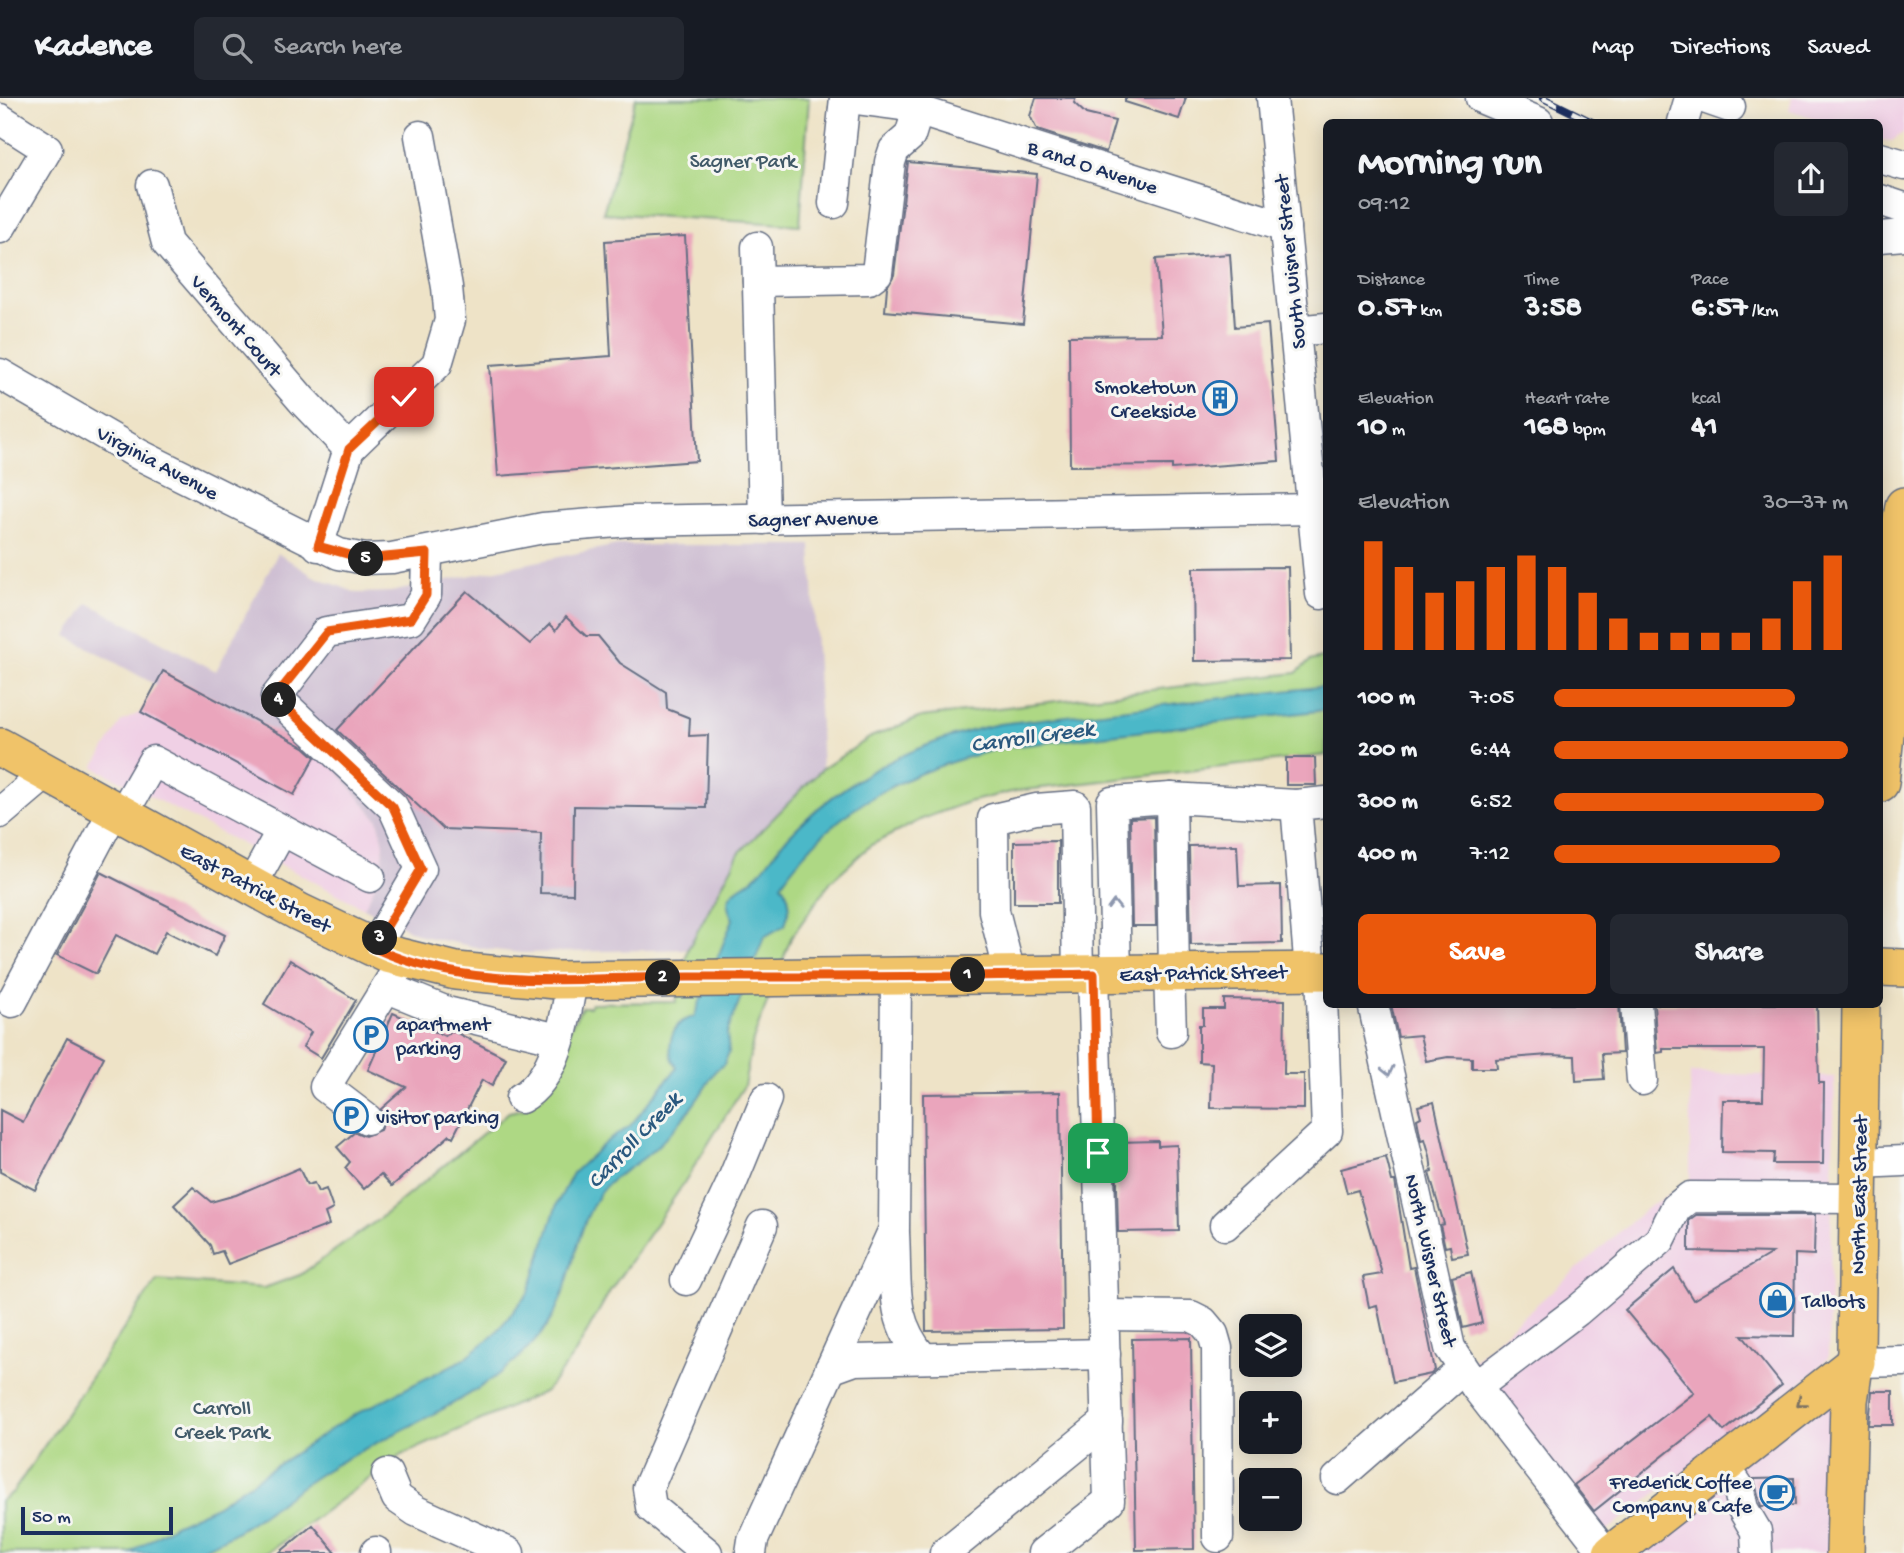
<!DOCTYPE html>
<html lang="en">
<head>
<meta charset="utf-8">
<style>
	:root { --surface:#171b24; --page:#242831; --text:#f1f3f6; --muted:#9ea1a6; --line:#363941; --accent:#ea580c }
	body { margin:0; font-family:"Gochi Hand",sans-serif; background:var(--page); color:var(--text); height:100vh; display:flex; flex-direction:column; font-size:26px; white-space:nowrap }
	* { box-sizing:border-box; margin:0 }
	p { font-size:23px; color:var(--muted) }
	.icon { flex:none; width:38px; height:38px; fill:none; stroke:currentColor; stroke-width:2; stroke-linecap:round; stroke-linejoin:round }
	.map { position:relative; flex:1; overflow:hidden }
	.sheet { position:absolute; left:1323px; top:21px; width:560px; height:889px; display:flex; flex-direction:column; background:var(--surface); border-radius:10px; box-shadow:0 4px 18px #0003 }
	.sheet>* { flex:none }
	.tools { position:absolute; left:1239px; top:1216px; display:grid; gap:14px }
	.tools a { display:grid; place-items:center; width:63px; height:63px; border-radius:10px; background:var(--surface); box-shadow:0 4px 18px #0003; font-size:35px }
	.scale { position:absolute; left:21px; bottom:18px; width:152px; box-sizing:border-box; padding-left:7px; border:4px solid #1b2f5e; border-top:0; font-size:19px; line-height:24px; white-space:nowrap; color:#1b2f5e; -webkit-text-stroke:5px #f6f6f2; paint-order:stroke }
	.pin { position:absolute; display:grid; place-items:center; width:60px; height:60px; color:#fff; margin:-30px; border-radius:14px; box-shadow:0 4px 10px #0006 }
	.km { position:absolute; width:35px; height:35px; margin:-18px; border-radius:50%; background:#222; color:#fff; font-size:19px; line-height:35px; text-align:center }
	.round { display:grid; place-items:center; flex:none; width:74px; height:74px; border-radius:10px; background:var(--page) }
	.overview { display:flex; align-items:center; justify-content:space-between; height:119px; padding:0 35px }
	h1 { font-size:38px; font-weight:700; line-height:52px }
	.metrics { display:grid; grid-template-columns:repeat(3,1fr); gap:10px; height:119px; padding:7px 35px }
	.metrics div { display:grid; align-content:center }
	.metrics b { font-size:30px; font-weight:700 }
	.metrics small { font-size:19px; font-weight:400 }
	.metrics p { font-size:19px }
	.chart { height:196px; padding:14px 35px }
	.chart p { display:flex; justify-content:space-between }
	.chart svg { width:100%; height:126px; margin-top:7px; stroke:var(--accent); stroke-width:6 }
	.button { display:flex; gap:14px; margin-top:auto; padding:14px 35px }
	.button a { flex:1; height:80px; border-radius:10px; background:var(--accent); color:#fff; font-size:28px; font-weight:700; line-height:80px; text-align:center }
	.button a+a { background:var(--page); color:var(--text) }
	ul { padding:0 35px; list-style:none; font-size:23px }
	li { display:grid; grid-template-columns:112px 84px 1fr; align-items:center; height:52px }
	li i { height:18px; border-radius:9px; background:var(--accent) }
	header { display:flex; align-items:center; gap:42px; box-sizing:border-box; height:98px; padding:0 35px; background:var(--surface); border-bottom:2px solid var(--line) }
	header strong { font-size:33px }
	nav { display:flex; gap:38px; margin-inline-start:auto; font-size:24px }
	.search { width:490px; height:63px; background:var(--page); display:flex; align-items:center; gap:18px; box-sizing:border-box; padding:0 24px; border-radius:10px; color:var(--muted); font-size:26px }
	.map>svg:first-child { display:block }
</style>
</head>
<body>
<header>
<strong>Kadence</strong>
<div class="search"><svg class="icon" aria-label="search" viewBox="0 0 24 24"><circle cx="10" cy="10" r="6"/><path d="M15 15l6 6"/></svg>Search here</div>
<nav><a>Map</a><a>Directions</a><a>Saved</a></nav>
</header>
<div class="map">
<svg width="1904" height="1455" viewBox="0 0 1904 1455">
	<rect width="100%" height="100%" fill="#f6f6f2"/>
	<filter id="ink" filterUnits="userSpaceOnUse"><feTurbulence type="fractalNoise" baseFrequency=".0143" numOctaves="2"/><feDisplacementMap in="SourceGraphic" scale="14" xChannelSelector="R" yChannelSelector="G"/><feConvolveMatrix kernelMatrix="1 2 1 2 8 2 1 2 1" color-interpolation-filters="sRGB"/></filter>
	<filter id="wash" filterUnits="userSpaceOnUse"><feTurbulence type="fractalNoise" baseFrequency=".00686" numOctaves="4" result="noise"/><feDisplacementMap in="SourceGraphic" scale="28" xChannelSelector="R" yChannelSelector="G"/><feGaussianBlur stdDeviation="1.57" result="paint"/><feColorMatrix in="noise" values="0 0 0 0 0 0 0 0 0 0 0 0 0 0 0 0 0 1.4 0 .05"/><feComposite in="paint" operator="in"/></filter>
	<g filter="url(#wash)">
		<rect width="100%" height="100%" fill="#eee3c7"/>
		<g fill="#f0d0e5">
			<path d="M1792 0H1904V34L1892 43 1880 42V24H1827L1789 12Z"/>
			<path d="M163 573 317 656 336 672 378 722 384 745 382 773 364 810 94 669 121 624 141 614Z"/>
			<path d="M1690 975 1835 979 1828 1260 1810 1278 1604 1435 1471 1264 1650 1107 1690 1087Z"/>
			<path d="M1856 1264 1845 1455H1612Z"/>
		</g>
		<path fill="#cebed2" d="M617 447H811L822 671 739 755 688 851 522 855 485 851 422 838 364 810 382 773 384 745 378 722 336 672 317 656 164 573 156 587 67 538 88 505 216 573 278 455 313 478 357 495 391 494Z"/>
		<g fill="#aed884" stroke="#648471" stroke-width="2">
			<path d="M636 0H809L800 127 603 115Z"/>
			<path d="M1326 559V657L1016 693 968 704 922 721 871 747 831 783 791 840 753 942 744 988 682 1088 610 1193 576 1254 546 1293 402 1357 267 1455H0V1403L13 1394 157 1182 264 1190 300 1177 379 1121 509 1014 523 1011 582 909H589L591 905 676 904 688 851 739 755 822 671 871 639 921 619 1296 575 1310 563Z"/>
		</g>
		<path fill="#4cb8c8" stroke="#347493" stroke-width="2" d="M1326 588V612L1007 649C914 670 836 705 781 786 792 798 790 811 785 827L764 839 727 935 729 954 724 966 715 973C697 1005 674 1035 645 1059 630 1071 611 1079 600 1095 571 1138 574 1195 541 1236 489 1301 398 1329 328 1371 284 1397 243 1438 193 1454 176 1455 149 1455 130 1455L174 1427 214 1409 348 1320 464 1261 495 1236 529 1194 557 1106 573 1075 606 1044 630 1028 677 970C665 951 669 924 694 919L733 821C716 793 746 789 757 777 768 766 776 751 787 740 845 678 917 644 999 626Z"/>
		<g id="blocks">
			<g fill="#eaa5bc">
				<path d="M1036 0H1076L1074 5 1086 16 1115 23 1106 54 1037 32 1030 18Z"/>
				<path d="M1125 0H1186L1179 21 1125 4Z"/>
				<path d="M908 64 1037 76 1023 226 885 213 887 189 894 177Z"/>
				<path d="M685 138 697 363 498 378 490 267 611 258 605 143Z"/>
				<path d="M1230 156 1235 229 1268 226 1279 363 1172 371V367L1070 368 1069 238 1162 237 1156 161Z"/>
				<path d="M1288 469 1290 562 1194 563 1193 470Z"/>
				<path d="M467 493 530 546 550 526 556 532 566 519 586 538H598L620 565 666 594 667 611 690 620 689 638 708 637 706 710 574 708 573 796 540 795 541 735 443 731 337 632Z"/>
				<path d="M163 573 304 649 315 659 294 697 141 614Z"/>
				<path d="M1286 660H1315L1316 687H1286Z"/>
				<path d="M1154 719 1156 828H1132L1130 720Z"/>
				<path d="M1058 743V805H1014V744Z"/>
				<path d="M1237 747 1239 788 1281 787 1282 845 1191 847 1189 748Z"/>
				<path d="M101 774 225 837 215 858 166 833 154 856 116 837 96 876 57 857Z"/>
				<path d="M290 862 356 902 321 960 303 949 311 934 264 906Z"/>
				<path d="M1224 901 1285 902 1284 976H1304V1011L1211 1010 1212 965 1199 964V927H1203V911H1224Z"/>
				<path d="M1391 906H1619L1622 955 1602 956 1604 981 1576 983 1575 958 1549 957 1496 961 1497 970H1472V960L1448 959 1426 963 1420 937 1398 939Z"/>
				<path d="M1654 906H1817L1819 985H1824L1823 1066H1773L1774 1055 1722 1054 1723 1002H1763L1764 951H1663V954L1657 955Z"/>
				<path d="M393 915 445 938 453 933 506 960 492 988 482 982 453 1039 450 1037 392 1088 381 1076 364 1091 345 1070 350 1064 337 1049 355 1034 365 1038 380 1032 384 1023 381 1011 406 989 368 972Z"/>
				<path d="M67 940 104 959 35 1092 0 1074V1012L23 1024Z"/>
				<path d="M1060 994 1063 1231 926 1233 923 996Z"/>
				<path d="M1434 1004 1468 1156 1452 1159 1450 1148 1445 1149 1440 1127 1444 1126 1429 1075 1432 1074 1430 1058 1425 1041 1421 1042 1417 1021 1421 1019 1418 1008Z"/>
				<path d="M1158 1043V1048L1177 1047 1179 1133 1118 1134 1116 1044Z"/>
				<path d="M1386 1059 1392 1083H1395L1409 1170 1414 1169 1435 1272 1431 1276 1393 1284 1377 1207 1369 1209 1363 1179 1382 1176 1358 1092 1347 1095 1341 1071Z"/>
				<path d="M299 1070 307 1087 314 1085 318 1094 326 1091 333 1111 325 1115 329 1127 228 1166 222 1153 213 1156 210 1147 174 1107 193 1089 211 1104 236 1097Z"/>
				<path d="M1696 1117H1815L1814 1157 1795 1156 1794 1238 1742 1237 1782 1287 1724 1333 1712 1319 1594 1413 1574 1387 1694 1295 1625 1212 1674 1171 1693 1202 1772 1155 1689 1153V1122Z"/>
				<path d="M1471 1174 1482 1225 1463 1230 1452 1179Z"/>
				<path d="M1191 1240 1194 1451 1136 1452 1132 1241Z"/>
				<path d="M1872 1293H1893V1327H1869Z"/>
				<path d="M1794 1380 1795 1407 1761 1408 1754 1381Z"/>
				<path d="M313 1427 336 1455H279Z"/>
			</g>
		</g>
	</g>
	<g filter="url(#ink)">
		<use href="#blocks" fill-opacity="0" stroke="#656e83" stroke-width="2"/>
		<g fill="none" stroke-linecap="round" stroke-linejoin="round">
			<g stroke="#656e83" stroke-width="33">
				<g id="minor">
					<path d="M848 0 901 7 1285 129"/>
					<path d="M1272 0 1321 496"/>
					<path d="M1481 0 1538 24"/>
					<path d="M1704 0 1730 9"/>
					<path d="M0 21 47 51 0 130"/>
					<path d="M1683 24 1690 0"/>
					<path d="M1880 60 1904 67"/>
					<path d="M152 87 167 145 302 302 349 351"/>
					<path d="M1880 102 1904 110"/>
					<path d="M834 105 845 0"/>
					<path d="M1880 139 1904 137"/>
					<path d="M757 149 764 421"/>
					<path d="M758 183 869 181 877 175 890 64 894 52 910 38 918 12"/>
					<path d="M1295 233 1326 230"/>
					<path d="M0 276 140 357 339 456 365 461 392 460 543 430 630 423 1313 411"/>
					<path d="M318 448 349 351 437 266 450 222 447 189 420 38"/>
					<path d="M1171 700 1296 707"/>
					<path d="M0 715 47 675"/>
					<path d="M122 717 153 663 282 732"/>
					<path d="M251 788 282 732 370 779"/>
					<path d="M374 850 421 771 393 709 276 599 326 534 411 521 426 497 427 455"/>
					<path d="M1310 873 1296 707 1326 704"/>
					<path d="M1116 875 1112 704 1171 700 1174 875"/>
					<path d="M1169 875 1171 934"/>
					<path d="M1010 876 994 813 993 721 1036 711 1075 708 1078 876"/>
					<path d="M388 890 447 914 558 941"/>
					<path d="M12 904 114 712"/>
					<path d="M1373 906 1450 1250 1476 1289 1605 1455"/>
					<path d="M1636 906 1642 982"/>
					<path d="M521 1000C557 980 566 919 572 882"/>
					<path d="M367 1021 325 989 404 861"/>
					<path d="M1859 1065 1904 1063"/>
					<path d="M1225 1127 1327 1033 1321 873"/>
					<path d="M894 1135C897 1185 889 1221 923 1260"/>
					<path d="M686 1182 730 1089 766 1001"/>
					<path d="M1103 1217 1191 1218 1203 1224 1213 1236 1217 1250 1218 1439"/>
					<path d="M1856 1264 1904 1263"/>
					<path d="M830 1271 855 1262 1105 1256"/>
					<path d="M1476 1289 1577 1213 1660 1142 1676 1110 1690 1099 1858 1100"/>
					<path d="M1723 1366 1738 1388 1743 1411 1756 1433 1757 1455"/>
					<path d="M387 1376 397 1400 416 1413 509 1455"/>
					<path d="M1337 1381 1463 1271"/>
					<path d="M376 1454V1455"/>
					<path d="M707 1455 651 1409 648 1390 762 1128"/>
					<path d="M751 1455 753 1442 894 1131 896 878"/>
					<path d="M945 1455 1107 1323"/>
					<path d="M1043 1455 1109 1403 1093 876"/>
				</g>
			</g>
			<g stroke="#656e83" stroke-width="40">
				<g id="major">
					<path d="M0 649 299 814 387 856 456 873 556 882 1326 873"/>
					<path d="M1880 685 1888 607 1894 468 1904 408"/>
					<path d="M1880 869 1904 870"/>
					<path d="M1612 1455 1856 1264"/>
					<path d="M1845 1455 1849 1303 1856 1254 1861 906"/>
				</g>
			</g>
			<use href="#minor" stroke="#fff" stroke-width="30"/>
			<use href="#major" stroke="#f0c369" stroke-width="37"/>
			<g stroke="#1b2f5e" stroke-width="8">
				<path id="rail" d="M1543 0 1592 24"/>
			</g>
			<use href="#rail" stroke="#f6f6f2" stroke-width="5" stroke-dasharray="16" stroke-linecap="butt"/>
		</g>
		<defs><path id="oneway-chevron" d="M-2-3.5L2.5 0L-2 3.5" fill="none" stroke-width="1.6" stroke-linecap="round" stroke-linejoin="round" transform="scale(1.75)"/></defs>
		<g stroke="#8d97ae">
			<use href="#oneway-chevron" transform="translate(1114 807) rotate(-91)"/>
			<use href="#oneway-chevron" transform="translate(1388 973) rotate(77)"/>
		</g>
		<use stroke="#7b7263" href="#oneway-chevron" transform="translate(1801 1304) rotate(141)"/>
	</g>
	<g fill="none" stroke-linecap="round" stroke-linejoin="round" filter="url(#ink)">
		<g stroke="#fff" stroke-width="14">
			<path id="route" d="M404 299 349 351 318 448 365 461 427 455 426 497 411 521 327 534 275 599 393 709 421 771 374 850C471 895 586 879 689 879 824 879 959 879 1094 876L1098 1055"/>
		</g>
		<use href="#route" stroke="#ea580c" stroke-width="9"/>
	</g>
	<defs>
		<g id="building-ring" transform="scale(1.75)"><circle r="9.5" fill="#f6f6f2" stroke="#1f6fb2" stroke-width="1.5"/><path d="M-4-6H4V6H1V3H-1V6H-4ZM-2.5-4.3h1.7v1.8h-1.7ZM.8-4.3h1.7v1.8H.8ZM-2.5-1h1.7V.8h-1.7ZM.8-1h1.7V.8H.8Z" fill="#1f6fb2"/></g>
		<g id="parking-ring" transform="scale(1.75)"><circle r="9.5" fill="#f6f6f2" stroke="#1f6fb2" stroke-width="1.5"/><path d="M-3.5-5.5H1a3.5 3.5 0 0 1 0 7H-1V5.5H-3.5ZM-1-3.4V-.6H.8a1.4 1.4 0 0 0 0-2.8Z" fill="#1f6fb2"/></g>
		<g id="shop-ring" transform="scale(1.75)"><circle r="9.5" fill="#f6f6f2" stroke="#1f6fb2" stroke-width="1.5"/><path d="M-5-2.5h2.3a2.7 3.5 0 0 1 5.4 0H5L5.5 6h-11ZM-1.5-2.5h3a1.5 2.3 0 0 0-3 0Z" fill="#1f6fb2"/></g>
		<g id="cafe-ring" transform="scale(1.75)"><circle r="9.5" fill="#f6f6f2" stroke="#1f6fb2" stroke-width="1.5"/><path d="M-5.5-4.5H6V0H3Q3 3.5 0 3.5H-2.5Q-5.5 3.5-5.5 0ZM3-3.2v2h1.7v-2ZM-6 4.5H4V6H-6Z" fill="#1f6fb2"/></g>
	</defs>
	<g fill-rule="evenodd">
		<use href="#building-ring" x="1220" y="300"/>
		<use href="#parking-ring" x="371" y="937"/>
		<use href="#parking-ring" x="351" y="1018"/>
		<use href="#shop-ring" x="1777" y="1202"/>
		<use href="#cafe-ring" x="1777" y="1395"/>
	</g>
	<g text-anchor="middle" stroke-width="6" stroke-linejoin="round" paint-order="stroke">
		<g font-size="21" fill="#405968" stroke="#f6f6f2">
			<text x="743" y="69">Sagner Park</text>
			<text x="222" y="1316">Carroll<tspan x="222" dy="24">Creek Park</tspan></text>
		</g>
		<g font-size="21" fill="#1b2f5e" stroke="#f6f6f2">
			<text transform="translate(1093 68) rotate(18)" y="7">B and O Avenue</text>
			<text transform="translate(1289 164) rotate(-96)" y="7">South Wisner Street</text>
			<text transform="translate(237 227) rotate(49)" y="7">Vermont Court</text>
			<text transform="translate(158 364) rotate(28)" y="7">Virginia Avenue</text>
			<text transform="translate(813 420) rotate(-1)" y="7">Sagner Avenue</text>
			<text transform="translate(256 789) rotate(28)" y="7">East Patrick Street</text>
			<text transform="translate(1203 874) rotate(-1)" y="7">East Patrick Street</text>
			<text transform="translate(1858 1097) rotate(-89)" y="7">North East Street</text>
			<text transform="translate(1432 1162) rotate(77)" y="7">North Wisner Street</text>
		</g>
		<g font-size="21" fill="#1b2f5e" stroke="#f6f6f2" text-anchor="start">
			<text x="1196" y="295" text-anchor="end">Smoketown<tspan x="1196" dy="24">Creekside</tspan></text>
			<text x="396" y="932">apartment<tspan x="396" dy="24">parking</tspan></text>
			<text x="376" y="1025">visitor parking</text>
			<text x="1802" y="1209">Talbots</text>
			<text x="1752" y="1390" text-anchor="end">Frederick Coffee<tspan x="1752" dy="24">Company &amp; Cafe</tspan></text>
		</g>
		<g font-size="23" font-style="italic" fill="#2a587e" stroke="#f6f6f2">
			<text transform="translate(1032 637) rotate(-8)" y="8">Carroll Creek</text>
			<text transform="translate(633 1041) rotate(-46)" y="8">Carroll Creek</text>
		</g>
	</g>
</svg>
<div class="tools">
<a><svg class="icon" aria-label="layers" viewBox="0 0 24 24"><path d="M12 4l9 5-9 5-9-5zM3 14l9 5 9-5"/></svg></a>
<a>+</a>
<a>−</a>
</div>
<div class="scale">50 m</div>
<div class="pin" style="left:1098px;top:1055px;background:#1e9e55"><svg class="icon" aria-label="arrive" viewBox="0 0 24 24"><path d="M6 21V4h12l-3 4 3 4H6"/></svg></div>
<div class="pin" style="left:404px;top:299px;background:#d93025"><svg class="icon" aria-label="check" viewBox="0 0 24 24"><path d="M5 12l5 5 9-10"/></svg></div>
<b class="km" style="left:968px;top:877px">1</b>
<b class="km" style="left:663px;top:880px">2</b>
<b class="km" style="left:380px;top:840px">3</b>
<b class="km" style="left:279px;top:602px">4</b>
<b class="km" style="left:366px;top:461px">5</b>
<section class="sheet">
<div class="overview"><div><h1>Morning run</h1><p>09:12</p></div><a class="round"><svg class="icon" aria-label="share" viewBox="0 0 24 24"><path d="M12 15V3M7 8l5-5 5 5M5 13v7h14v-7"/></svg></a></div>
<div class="metrics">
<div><p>Distance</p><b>0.57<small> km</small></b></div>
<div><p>Time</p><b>3:58</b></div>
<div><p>Pace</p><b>6:57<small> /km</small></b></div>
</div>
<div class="metrics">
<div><p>Elevation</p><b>10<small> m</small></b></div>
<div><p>Heart rate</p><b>168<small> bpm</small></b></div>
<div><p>kcal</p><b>41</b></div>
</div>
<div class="chart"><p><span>Elevation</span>30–37 m</p>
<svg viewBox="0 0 160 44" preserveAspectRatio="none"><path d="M5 44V6M15 44V15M25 44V24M35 44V20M45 44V15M55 44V11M65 44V15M75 44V24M85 44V33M95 44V38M105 44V38M115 44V38M125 44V38M135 44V33M145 44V20M155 44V11"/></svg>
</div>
<ul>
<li><b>100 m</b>7:05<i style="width:82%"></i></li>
<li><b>200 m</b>6:44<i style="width:100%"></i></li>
<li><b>300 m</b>6:52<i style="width:92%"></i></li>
<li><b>400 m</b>7:12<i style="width:77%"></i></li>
</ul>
<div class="button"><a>Save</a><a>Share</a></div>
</section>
</div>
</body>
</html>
